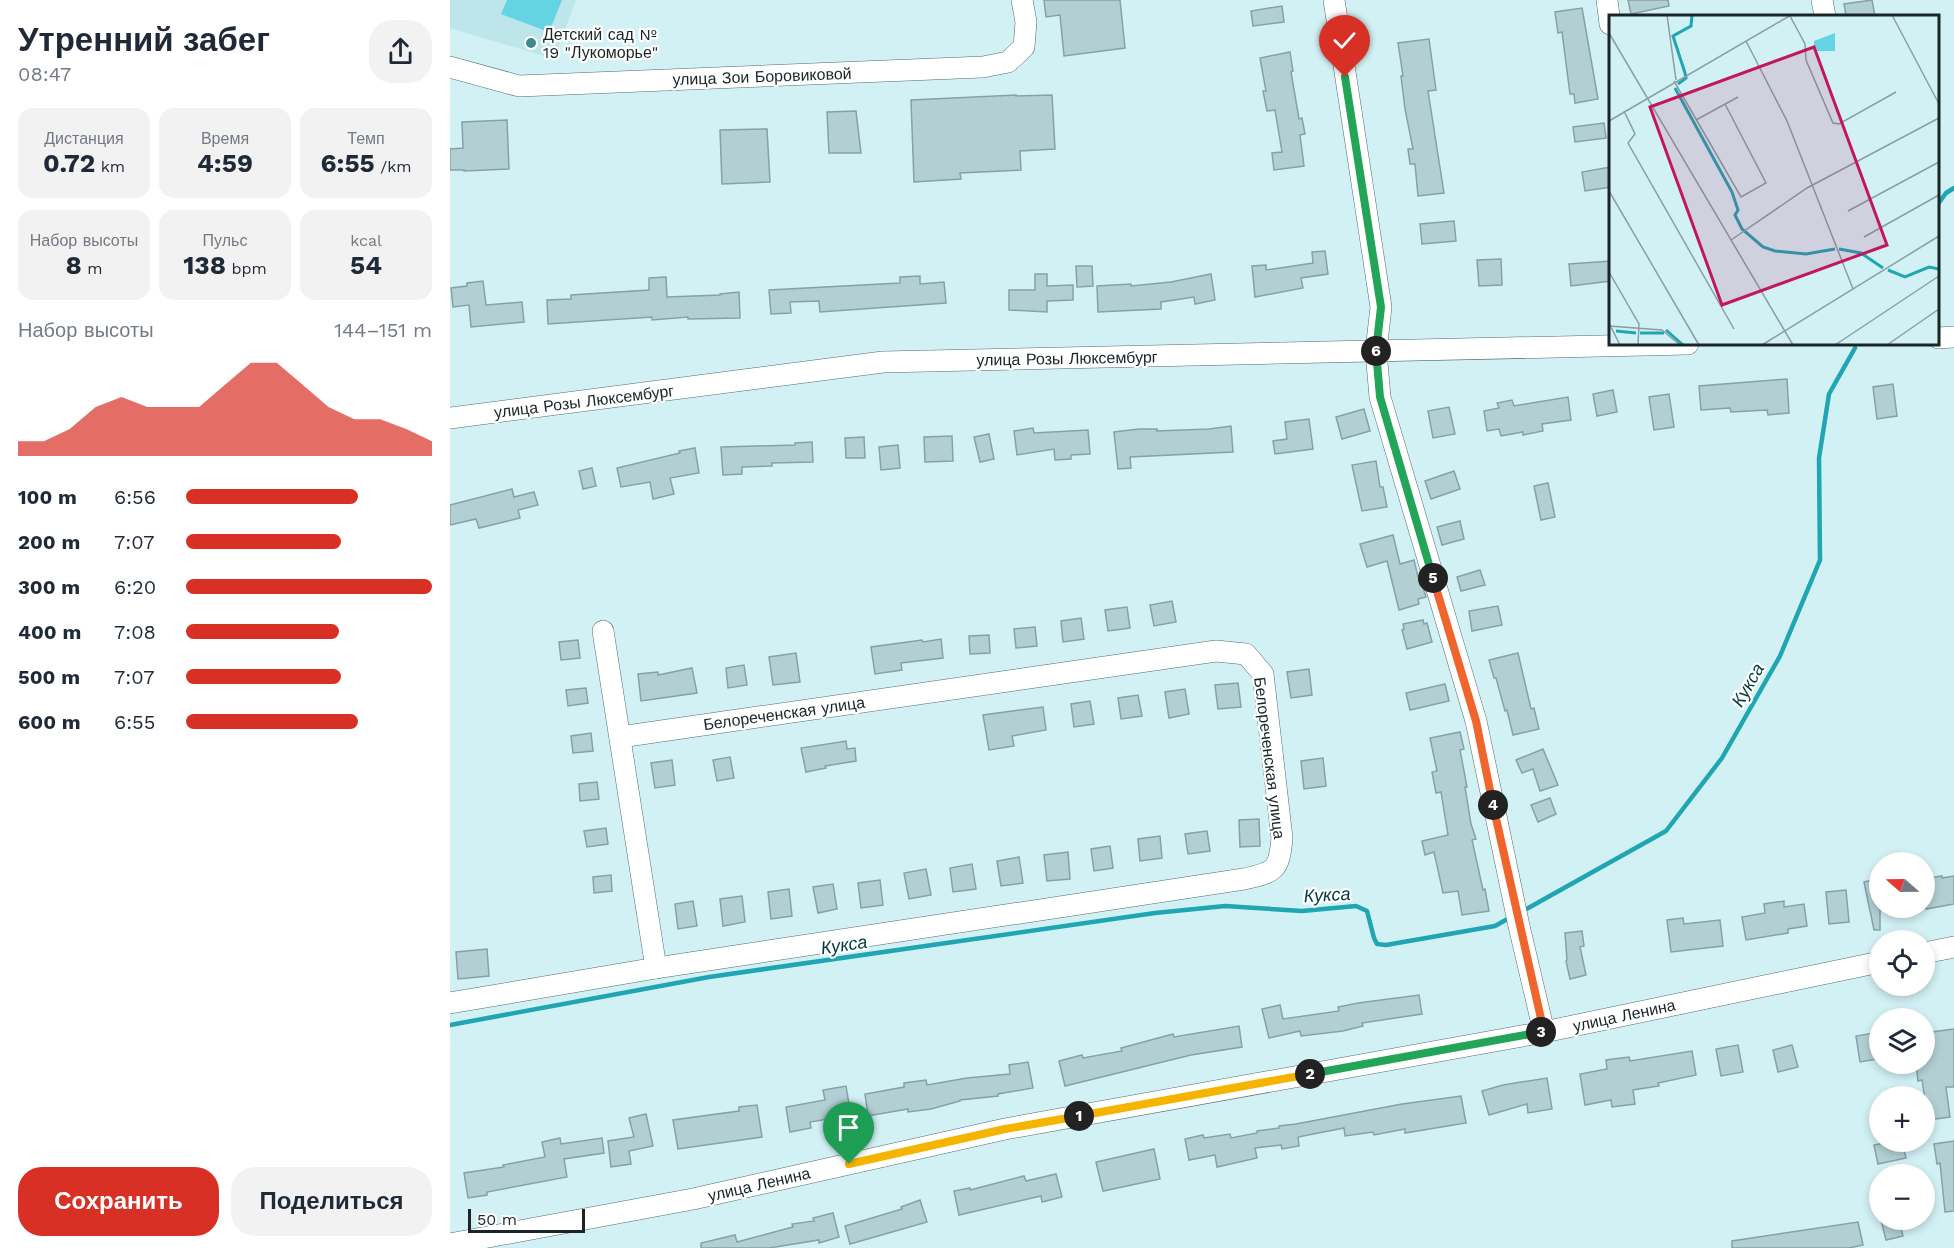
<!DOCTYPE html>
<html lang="ru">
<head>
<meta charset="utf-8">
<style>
	:root { --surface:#fff; --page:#f2f2f3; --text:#1f2937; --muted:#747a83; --accent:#d93025 }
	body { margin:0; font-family:"Work Sans",sans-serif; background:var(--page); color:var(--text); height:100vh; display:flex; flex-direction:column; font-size:22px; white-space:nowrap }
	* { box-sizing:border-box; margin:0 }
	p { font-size:20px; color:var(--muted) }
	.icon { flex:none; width:33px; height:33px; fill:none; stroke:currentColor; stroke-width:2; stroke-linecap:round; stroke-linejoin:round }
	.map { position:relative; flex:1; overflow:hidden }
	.drawer { display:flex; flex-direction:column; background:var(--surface); width:450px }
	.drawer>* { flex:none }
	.needle { width:39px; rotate:290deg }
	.fabs { position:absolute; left:1419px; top:852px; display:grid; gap:12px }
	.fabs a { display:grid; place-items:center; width:66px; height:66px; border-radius:50%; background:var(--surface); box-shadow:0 3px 9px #0003; font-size:30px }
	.scale { position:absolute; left:18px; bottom:15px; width:117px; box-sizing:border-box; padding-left:6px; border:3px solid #1a2527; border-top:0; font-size:16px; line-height:21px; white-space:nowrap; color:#1a2527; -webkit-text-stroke:4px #fff; paint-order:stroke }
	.pin { position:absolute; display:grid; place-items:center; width:51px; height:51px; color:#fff; margin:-62px -26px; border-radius:50% 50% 50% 0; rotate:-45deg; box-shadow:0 0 6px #0007 }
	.pin .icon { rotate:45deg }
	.km { position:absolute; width:30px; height:30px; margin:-15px; border-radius:50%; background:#222; color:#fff; font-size:16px; line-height:30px; text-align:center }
	.round { display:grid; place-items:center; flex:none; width:63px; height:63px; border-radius:24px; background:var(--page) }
	.overview { display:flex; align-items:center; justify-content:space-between; height:102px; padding:0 18px }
	h1 { font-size:33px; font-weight:700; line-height:45px }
	.stats { display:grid; grid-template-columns:repeat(3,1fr); gap:9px; height:102px; padding:6px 18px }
	.stats div { display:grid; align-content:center; border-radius:15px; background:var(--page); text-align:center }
	.stats b { font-size:26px; font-weight:700 }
	.stats small { font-size:16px; font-weight:400 }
	.stats p { font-size:16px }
	.chart { height:168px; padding:12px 18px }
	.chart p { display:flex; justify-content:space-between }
	.chart svg { width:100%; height:108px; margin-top:6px; fill:var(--accent); opacity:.7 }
	.primary-button { display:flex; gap:12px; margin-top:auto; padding:12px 18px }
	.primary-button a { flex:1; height:69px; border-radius:24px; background:var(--accent); color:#fff; font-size:24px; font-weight:700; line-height:69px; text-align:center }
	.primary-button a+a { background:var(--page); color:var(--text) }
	ul { padding:0 18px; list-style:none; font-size:20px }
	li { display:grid; grid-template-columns:96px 72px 1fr; align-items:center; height:45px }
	li i { height:15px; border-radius:8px; background:var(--accent) }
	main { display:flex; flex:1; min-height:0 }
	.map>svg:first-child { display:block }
</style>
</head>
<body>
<main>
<section class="drawer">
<div class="overview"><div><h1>Утренний забег</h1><p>08:47</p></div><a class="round"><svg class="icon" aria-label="share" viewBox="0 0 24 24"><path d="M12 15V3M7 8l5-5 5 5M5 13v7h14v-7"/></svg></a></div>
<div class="stats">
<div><p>Дистанция</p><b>0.72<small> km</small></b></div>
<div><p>Время</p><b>4:59</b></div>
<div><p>Темп</p><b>6:55<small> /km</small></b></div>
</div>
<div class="stats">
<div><p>Набор высоты</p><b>8<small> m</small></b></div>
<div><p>Пульс</p><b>138<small> bpm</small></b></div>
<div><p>kcal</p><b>54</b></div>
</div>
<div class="chart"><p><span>Набор высоты</span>144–151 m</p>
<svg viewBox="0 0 160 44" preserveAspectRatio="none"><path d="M0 44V38L10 38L20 33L30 24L40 20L50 24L60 24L70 24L80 15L90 6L100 6L110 15L120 24L130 29L140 29L150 33L160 38V44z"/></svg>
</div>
<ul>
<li><b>100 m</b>6:56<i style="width:70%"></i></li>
<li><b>200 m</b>7:07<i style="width:63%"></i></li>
<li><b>300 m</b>6:20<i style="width:100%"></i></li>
<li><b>400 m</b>7:08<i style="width:62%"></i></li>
<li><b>500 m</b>7:07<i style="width:63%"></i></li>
<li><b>600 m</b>6:55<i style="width:70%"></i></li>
</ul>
<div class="primary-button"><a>Сохранить</a><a>Поделиться</a></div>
</section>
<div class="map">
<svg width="1504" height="1248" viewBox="0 0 1504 1248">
	<rect width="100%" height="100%" fill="#d2f1f5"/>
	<path fill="#bde6eb" d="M0 0H126L104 59 0 28Z"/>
	<path fill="#65d4e2" d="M57 0H112L99 32 51 14Z"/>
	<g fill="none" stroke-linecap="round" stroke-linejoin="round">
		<g stroke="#20a5b3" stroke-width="4.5">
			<path d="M1488 204 1496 193 1504 188"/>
			<path d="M1071 912 1216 831 1272 758 1330 656 1370 560 1369 458 1379 394 1405 348"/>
			<path d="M0 1025 259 977 705 913 775 906 852 911 906 906 917 911 924 938 927 944 936 945 1045 926 1061 917"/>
		</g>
	</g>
	<g fill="#b2d0d4" stroke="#85a2a6" stroke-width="1.5">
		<path d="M594 0H670L675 48 614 56 610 15 596 17Z"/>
		<path d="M1178 0H1218L1219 6 1181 14Z"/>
		<path d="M1422 0 1425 16H1396L1394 4Z"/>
		<path d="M832 6 834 22 803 26 801 11Z"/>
		<path d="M1132 8 1148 99 1125 103 1124 94H1120L1112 32 1108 33 1105 12Z"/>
		<path d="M979 39 986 90 978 91 994 193 968 196 965 164H960L958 149H963L955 109 951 76H953L948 43Z"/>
		<path d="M840 52 843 71 841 72 849 119 852 118 855 134 850 135 854 166 824 170 822 153 832 152 825 110 817 111 813 91H816L810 58Z"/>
		<path d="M566 95V96L602 95 605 149 570 151 571 170 510 173 511 179 464 182 461 100Z"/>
		<path d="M406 111 411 153H379L377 112Z"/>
		<path d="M57 120 59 169 14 171V170H0V149L13 148 12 122Z"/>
		<path d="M1154 123 1156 138 1125 142 1123 127Z"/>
		<path d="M317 129 320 182 272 184 270 130Z"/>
		<path d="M1161 167V187L1135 191 1132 172Z"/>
		<path d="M1004 221 1006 241 972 244 970 224Z"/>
		<path d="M875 251 878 274 851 278 853 288 805 297 802 266 816 265V270L863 263 862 252Z"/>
		<path d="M1051 259 1052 285 1029 286 1027 260Z"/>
		<path d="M1161 261V281L1121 286 1119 264Z"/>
		<path d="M626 266H642L643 286 627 287Z"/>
		<path d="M585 274H597V286L623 285V300L597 301V312L559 310V290H585Z"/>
		<path d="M761 274 765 300 745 304 744 297 711 302V309L648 312 647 286 681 284V286L721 282Z"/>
		<path d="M470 276V284L494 282 496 303 370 312 369 301 340 302 341 313 321 314 319 290 450 283V277Z"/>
		<path d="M216 277 217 297 270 295V294L289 292 290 318 238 319V317L202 320V317L98 324 97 300 121 299V295L199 290V278Z"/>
		<path d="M33 281 36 305 72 302 74 322 21 327 19 305 3 307 1 288 17 286V283Z"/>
		<path d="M1337 379 1339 413 1318 415 1317 410 1281 412 1280 408 1251 410 1249 386Z"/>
		<path d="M1443 384 1447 416 1427 419 1423 387Z"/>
		<path d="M1163 390 1167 412 1147 416 1143 394Z"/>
		<path d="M1219 394 1224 427 1204 430 1199 397Z"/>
		<path d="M1118 397 1121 420 1092 424 1093 431 1073 435V432L1051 436 1049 429 1037 431 1034 411 1049 408 1047 403 1062 400 1064 406Z"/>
		<path d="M999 407 1005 434 983 438 978 411Z"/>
		<path d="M914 409 920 431 892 439 886 417Z"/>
		<path d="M859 419 863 449 825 454 823 441 837 439 835 422Z"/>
		<path d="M781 426 783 452 680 457 681 468 668 469 664 432 689 429H707V431L759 429Z"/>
		<path d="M583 428 584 433 638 430 640 454 621 455V459L605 460 604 449 567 455 564 431Z"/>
		<path d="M539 434 544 459 530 462 524 437Z"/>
		<path d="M502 436 503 461 475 462 474 437Z"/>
		<path d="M414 437 415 458H396L395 438Z"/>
		<path d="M362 442 363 462 322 463V466L292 467V474L273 475 271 447 345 445V443Z"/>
		<path d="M448 445 450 468 431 470 429 447Z"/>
		<path d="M245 448 249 473 220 478 224 494 203 499 200 482 171 487 167 468 230 453 229 451Z"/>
		<path d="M926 461 930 487H933L937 507 912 511 902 465Z"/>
		<path d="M142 468 146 486 133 489 129 471Z"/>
		<path d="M1004 471 1010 489 981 499 975 481Z"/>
		<path d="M1098 483 1105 517 1091 520 1084 486Z"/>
		<path d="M62 489 64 497 84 492 88 505 68 510 70 518 29 528 26 519 0 525V505Z"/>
		<path d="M1010 521 1014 539 992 545 987 527Z"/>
		<path d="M943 535 950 564 964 560 970 585 972 584 976 597 968 599 969 604 949 610 937 561 917 567 910 544Z"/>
		<path d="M1030 570 1035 585 1011 591 1007 577Z"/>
		<path d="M722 601 726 622 704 626 700 605Z"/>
		<path d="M1048 606 1052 625 1022 631 1019 611Z"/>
		<path d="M677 607 680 628 658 631 655 610Z"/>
		<path d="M631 618 634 639 613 642 611 621Z"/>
		<path d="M973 620 974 624 977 623 982 642 957 649 952 630 954 629 953 624Z"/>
		<path d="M585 627 587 646 566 648 564 629Z"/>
		<path d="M539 635 540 653 520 654 519 636Z"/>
		<path d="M491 639 493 658 451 663 452 670 425 674 421 647 472 640 473 642Z"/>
		<path d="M128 640 130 658 111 660 109 642Z"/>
		<path d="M346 653 350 682 323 685 319 657Z"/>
		<path d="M1068 653 1081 709 1084 708 1089 729 1063 735 1057 710 1055 711 1046 678H1044L1039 660Z"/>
		<path d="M294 665 297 685 278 688 276 668Z"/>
		<path d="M242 668 247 693 191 701 188 674 208 672V675Z"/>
		<path d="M859 669 862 695 841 698 837 672Z"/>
		<path d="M788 683 791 707 768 709 765 685Z"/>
		<path d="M995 684 999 701 960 710 956 693Z"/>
		<path d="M136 688 138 703 118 706 116 690Z"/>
		<path d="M735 689 739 714 719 718 715 692Z"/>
		<path d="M688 695 692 716 671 719 668 698Z"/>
		<path d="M640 701 644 724 624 727 621 704Z"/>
		<path d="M593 707 596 730 562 736 564 746 539 750 533 715Z"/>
		<path d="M1010 732 1014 749 1010 750 1017 787H1015L1021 824 1026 839 1022 840 1033 890 1035 889 1039 911 1012 915 1008 891 993 893 984 852 975 855 972 841 998 835 991 792 986 793 982 772 987 771 980 738Z"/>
		<path d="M141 733 143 751 123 753 121 736Z"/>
		<path d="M396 741 397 749 405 748 406 761 375 766 376 768 356 772 351 748Z"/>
		<path d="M1093 749 1108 785 1090 791 1083 769 1072 773 1066 760Z"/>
		<path d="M280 757 284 778 267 781 263 760Z"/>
		<path d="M873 758 876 786 854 789 851 761Z"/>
		<path d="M222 760 225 785 205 788 201 763Z"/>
		<path d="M147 782 149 799 130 801 129 784Z"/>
		<path d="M1100 798 1106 814 1088 822 1081 805Z"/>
		<path d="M809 819 810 846 790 847 789 820Z"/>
		<path d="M156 828 158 844 137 847 134 831Z"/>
		<path d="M757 831 760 851 738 854 735 834Z"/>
		<path d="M710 836 712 858 690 861 688 839Z"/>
		<path d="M660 846 663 868 644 871 641 849Z"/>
		<path d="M618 852 620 879 597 881 594 855Z"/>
		<path d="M569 857 573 883 551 886 547 861Z"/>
		<path d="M522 864 526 889 503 892 500 868Z"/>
		<path d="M476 869 481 895 459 899 454 873Z"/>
		<path d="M161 875 162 891 144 893 143 877Z"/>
		<path d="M1492 876V878L1504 876V904L1476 909 1474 879Z"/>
		<path d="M1430 878V930H1424L1414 882Z"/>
		<path d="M430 880 433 905 411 908 408 883Z"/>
		<path d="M383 884 387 909 368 913 363 887Z"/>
		<path d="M339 889 342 916 321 919 318 892Z"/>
		<path d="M1396 890 1399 922 1379 924 1376 892Z"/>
		<path d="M292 896 295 922 273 926 270 899Z"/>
		<path d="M243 901 247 926 228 929 225 904Z"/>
		<path d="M1334 901V907L1354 904 1357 926 1338 929V933L1296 940 1292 917 1315 913 1314 904Z"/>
		<path d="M1233 918 1234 924 1270 920 1273 946 1221 952 1217 920Z"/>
		<path d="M1132 931 1134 946 1130 947 1136 975 1120 979 1116 961 1117 960 1115 933Z"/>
		<path d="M37 949 39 976 8 979 6 952Z"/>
		<path d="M969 995 972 1014 912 1023 913 1026 893 1031 851 1036 850 1031 819 1038 812 1009 830 1005 833 1019 889 1011 888 1007 908 1003Z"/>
		<path d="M789 1026 792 1047 741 1055 615 1086 609 1061 632 1055 633 1058 672 1051 671 1048 723 1034 724 1037Z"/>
		<path d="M1504 1029V1087H1496L1500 1117 1478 1120 1472 1080 1468 1081 1466 1064H1474V1033Z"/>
		<path d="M1424 1033 1428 1059 1410 1062 1406 1036Z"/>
		<path d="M1288 1045 1293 1072 1271 1076 1266 1049Z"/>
		<path d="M1342 1045 1348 1067 1328 1072 1323 1050Z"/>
		<path d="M1242 1051 1246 1075 1208 1083 1209 1086 1183 1090 1185 1104 1162 1107 1161 1100 1135 1105 1130 1074 1157 1069 1156 1060 1179 1057 1180 1061Z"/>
		<path d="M578 1062 583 1088 548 1094V1096L510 1100V1101L481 1109 458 1112V1109L418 1116 415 1094 454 1087V1083L476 1080 477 1085 517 1078 560 1074 559 1065Z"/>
		<path d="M1097 1078 1102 1109 1078 1113 1077 1104 1039 1115 1032 1091 1053 1085Z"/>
		<path d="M396 1086 399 1104 388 1106 390 1117 360 1122 361 1128 340 1132 336 1107 375 1100 373 1090Z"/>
		<path d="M1011 1096 1016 1123 955 1133V1129L924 1135 923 1132 895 1136 894 1128 848 1137 849 1146 832 1149 831 1145 805 1148 807 1158 767 1167 765 1155 739 1160 735 1139 753 1135 754 1138 780 1134 781 1138 807 1133V1131L829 1128V1126L846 1124 952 1104Z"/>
		<path d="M307 1105 312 1137 228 1149 223 1120 289 1111V1107Z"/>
		<path d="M196 1114 203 1146 179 1151 181 1164 161 1167 158 1141 184 1137 179 1118Z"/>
		<path d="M110 1138 111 1144 152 1138 154 1153 114 1159 117 1177 37 1192V1195L18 1198 14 1173 54 1167 53 1165 95 1157 92 1142Z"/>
		<path d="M1504 1141V1211L1495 1212 1490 1163 1487 1164 1484 1144Z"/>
		<path d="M1439 1142H1452L1456 1158 1428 1164 1424 1145Z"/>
		<path d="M704 1149 710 1179 653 1191 646 1162Z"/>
		<path d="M606 1174 612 1197 592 1202 591 1196 509 1215 504 1191 520 1188V1190L574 1176 576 1181Z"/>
		<path d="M470 1200 477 1222 400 1244 395 1226 452 1209 451 1207Z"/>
		<path d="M383 1213 389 1237 369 1243V1240L319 1248H251V1243L285 1235 287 1242 343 1227 342 1224 364 1221 363 1218Z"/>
		<path d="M1431 1220H1449L1453 1236 1436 1240Z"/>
		<path d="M1408 1222 1413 1245 1399 1248H1282V1241Z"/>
	</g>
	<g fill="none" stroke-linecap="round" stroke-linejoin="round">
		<g stroke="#506c6f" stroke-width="22">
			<g id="minor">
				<path d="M884 0 931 307 926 351 930 397 1026 721 1069 926 1094 1032"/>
				<path d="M1157 0 1160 24"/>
				<path d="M1372 0 1375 16"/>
				<path d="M0 67 69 86 533 67 558 62 574 47 576 22 572 0"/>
				<path d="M1488 338 1504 337"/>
				<path d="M0 418 433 362 1238 344"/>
				<path d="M153 631 206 968"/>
				<path d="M1474 953 1504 947"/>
				<path d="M0 1003 206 968 794 879C825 872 829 871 832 838L813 674 796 654 766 651 170 737"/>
				<path d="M0 1244 243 1199 555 1129 1094 1032 1430 962"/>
			</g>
		</g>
		<use href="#minor" stroke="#fff" stroke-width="21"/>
	</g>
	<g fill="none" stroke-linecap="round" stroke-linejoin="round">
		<g stroke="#fff" stroke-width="12">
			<path id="split-1" d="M399 1164 555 1129 629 1116"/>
		</g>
		<g stroke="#fff" stroke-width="12">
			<path id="split-2" d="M629 1116 860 1074"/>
		</g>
		<g stroke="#fff" stroke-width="12">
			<path id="split-3" d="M860 1074 1091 1032"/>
		</g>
		<g stroke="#fff" stroke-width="12">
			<path id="split-4" d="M1043 805 1094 1032H1091"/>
		</g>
		<g stroke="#fff" stroke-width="12">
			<path id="split-5" d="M983 578 1026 721 1043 805"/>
		</g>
		<g stroke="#fff" stroke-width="12">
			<path id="split-6" d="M926 351 930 397 983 578"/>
		</g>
		<g stroke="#fff" stroke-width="12">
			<path id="split-7" d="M895 77 931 307 926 351"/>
		</g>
		<use href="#split-1" stroke="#f5b400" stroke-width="8"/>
		<use href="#split-2" stroke="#f5b400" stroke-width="8"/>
		<use href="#split-3" stroke="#22a559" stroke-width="8"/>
		<use href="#split-4" stroke="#f0652b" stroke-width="8"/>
		<use href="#split-5" stroke="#f0652b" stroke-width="8"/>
		<use href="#split-6" stroke="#22a559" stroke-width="8"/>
		<use href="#split-7" stroke="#22a559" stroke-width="8"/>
	</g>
	<circle fill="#418890" stroke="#fff" stroke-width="2" cx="81" cy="43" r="6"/>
	<g text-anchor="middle" stroke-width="4.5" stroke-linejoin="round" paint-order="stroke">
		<g font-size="16" fill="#1a2527" stroke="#fff" text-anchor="start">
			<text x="93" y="40">Детский сад №<tspan x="93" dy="18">19 "Лукоморье"</tspan></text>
		</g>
		<g font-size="16" fill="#1a2527" stroke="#fff">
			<text transform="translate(312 76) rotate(-2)" y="6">улица Зои Боровиковой</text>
			<text transform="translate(617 358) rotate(-1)" y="6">улица Розы Люксембург</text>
			<text transform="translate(134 401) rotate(-7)" y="6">улица Розы Люксембург</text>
			<text transform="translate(334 713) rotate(-8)" y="6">Белореченская улица</text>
			<text transform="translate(820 758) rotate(83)" y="6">Белореченская улица</text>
			<text transform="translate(1174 1015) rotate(-12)" y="6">улица Ленина</text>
			<text transform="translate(309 1184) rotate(-13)" y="6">улица Ленина</text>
		</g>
		<g font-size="18" font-style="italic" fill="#003a40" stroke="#fff">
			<text transform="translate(1298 685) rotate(-60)" y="6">Кукса</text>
			<text transform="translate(877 895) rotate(-3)" y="6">Кукса</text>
			<text transform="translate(394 945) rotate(-8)" y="6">Кукса</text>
		</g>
	</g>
	<g transform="translate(1159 15)">
		<rect width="330" height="330" fill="#d2f1f5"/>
		<path d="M226 18V36H205V26Z" fill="#65d4e2"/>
		<path fill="none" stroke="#20a5b3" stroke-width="3" d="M69 69 77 63 76 58 64 21 82 11 83 0M66 73 123 177 129 195 126 200 133 214 154 232 166 236 197 239 226 234M230 234 252 238 274 253M279 255 296 262 320 252 330 254M57 315 74 330M7 316 27 318M31 318H55"/>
		<path fill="none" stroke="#889fa3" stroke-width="1.5" d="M58 0 67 65M283 0 330 89M181 1 196 29 197 45 224 108 230 109 287 77M0 18 184 330M137 26 178 106 244 274M65 66 132 182 157 168 116 89M15 96 26 119 19 128 125 314M87 105 129 82M0 106 182 0M0 176 90 330M239 196 330 147M255 222 330 180M122 225 198 173 330 103M0 257 30 309 29 330M0 308 11 330M0 311 53 315 71 330M153 330 330 221M226 330 330 261M278 330 330 294"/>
		<path fill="#c2185b" fill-opacity="0.15" stroke="#c2185b" stroke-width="3" d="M205 32 278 230 113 290 41 92Z"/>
		<rect width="330" height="330" fill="none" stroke="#1a2527" stroke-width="3"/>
	</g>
</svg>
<div class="fabs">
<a><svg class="needle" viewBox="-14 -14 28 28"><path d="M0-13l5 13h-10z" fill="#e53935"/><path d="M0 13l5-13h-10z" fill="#747a83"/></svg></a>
<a><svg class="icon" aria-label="locate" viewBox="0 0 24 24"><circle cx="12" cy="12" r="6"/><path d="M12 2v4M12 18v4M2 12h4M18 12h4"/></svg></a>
<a><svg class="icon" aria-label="layers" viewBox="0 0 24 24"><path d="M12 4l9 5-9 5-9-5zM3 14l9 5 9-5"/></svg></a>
<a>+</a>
<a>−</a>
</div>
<div class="scale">50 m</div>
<div class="pin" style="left:399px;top:1164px;background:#1e9e55"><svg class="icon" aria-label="arrive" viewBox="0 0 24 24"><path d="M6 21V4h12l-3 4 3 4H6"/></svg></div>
<div class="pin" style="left:895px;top:77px;background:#d93025"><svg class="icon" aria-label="check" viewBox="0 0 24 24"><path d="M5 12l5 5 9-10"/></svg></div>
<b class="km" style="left:629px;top:1116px">1</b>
<b class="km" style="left:860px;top:1074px">2</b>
<b class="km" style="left:1091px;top:1032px">3</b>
<b class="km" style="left:1043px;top:805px">4</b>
<b class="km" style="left:983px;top:578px">5</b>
<b class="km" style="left:926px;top:351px">6</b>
</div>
</main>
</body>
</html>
